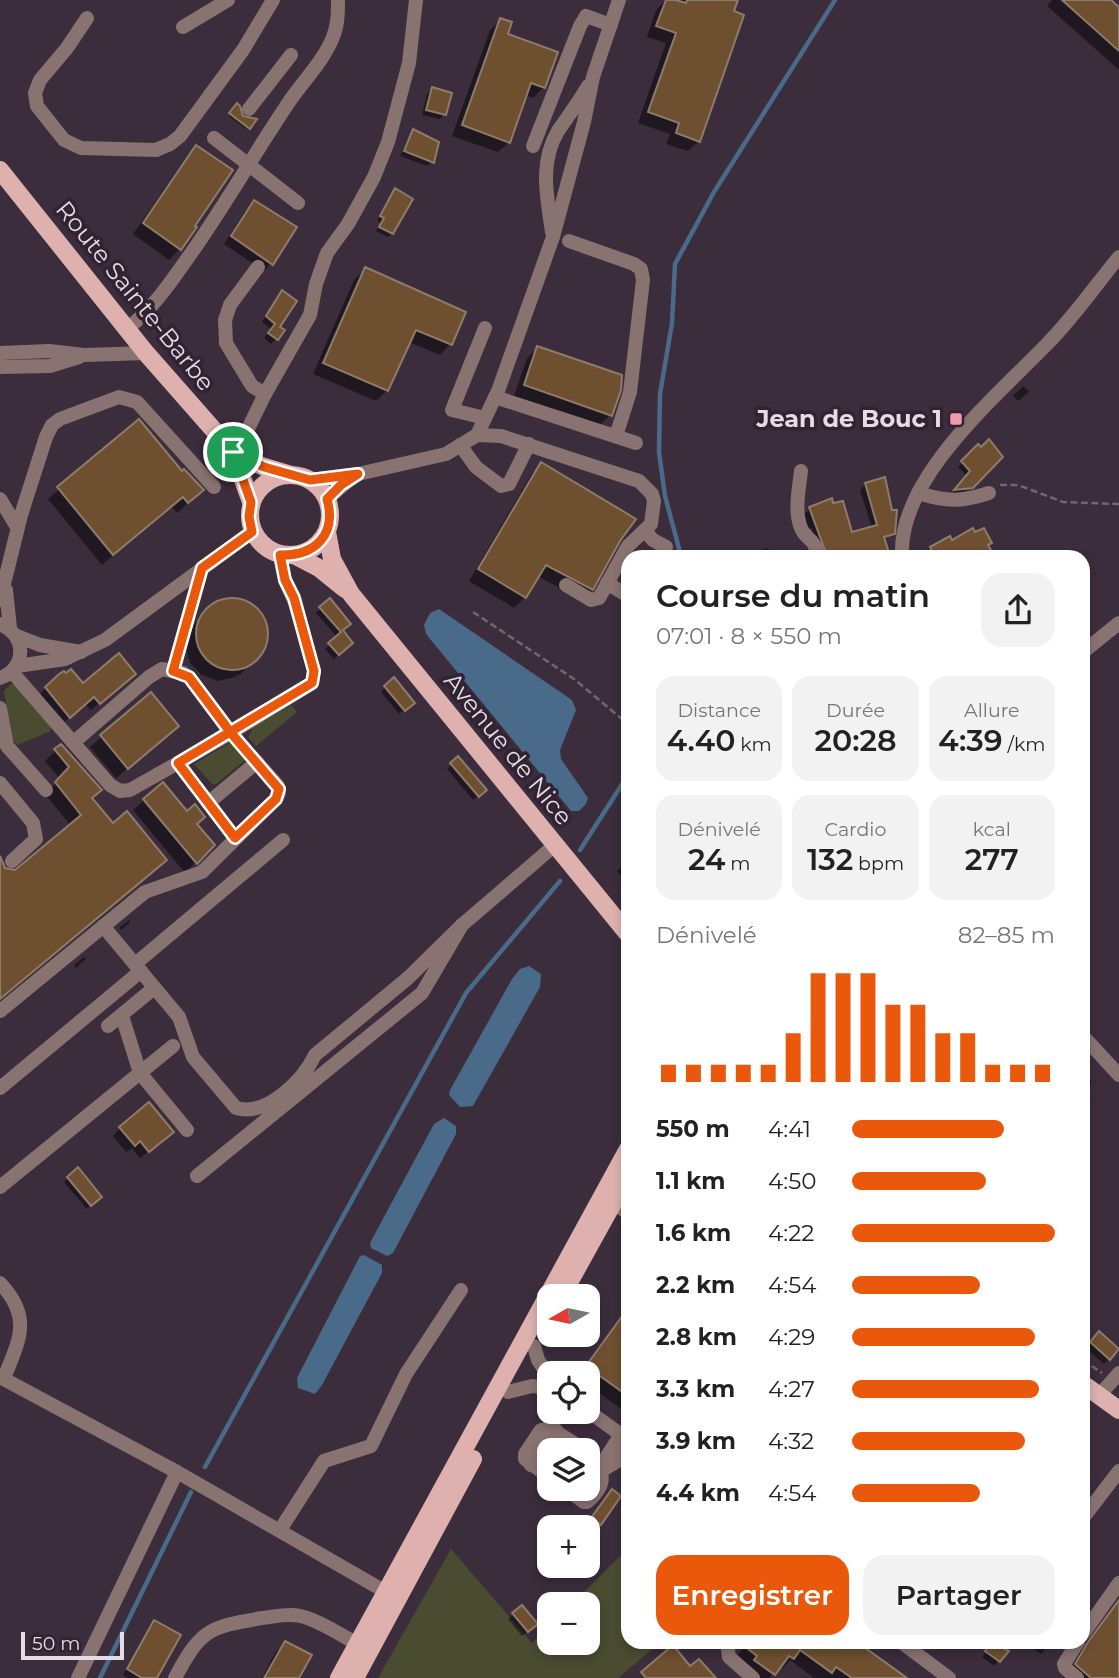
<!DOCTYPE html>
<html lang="fr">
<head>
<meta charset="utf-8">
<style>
	:root { --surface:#fff; --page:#f2f2f2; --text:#222; --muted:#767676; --accent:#ea580c }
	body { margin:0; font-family:Montserrat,sans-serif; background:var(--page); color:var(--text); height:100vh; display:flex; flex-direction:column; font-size:26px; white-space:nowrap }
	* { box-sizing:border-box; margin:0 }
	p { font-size:23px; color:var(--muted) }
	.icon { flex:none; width:38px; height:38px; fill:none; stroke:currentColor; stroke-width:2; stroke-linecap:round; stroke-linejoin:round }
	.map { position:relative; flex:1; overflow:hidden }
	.drawer { position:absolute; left:621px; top:550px; width:469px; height:1099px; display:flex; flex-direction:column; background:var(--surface); border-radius:21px; box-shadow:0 4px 10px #0003 }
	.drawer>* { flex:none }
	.needle { width:46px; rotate:261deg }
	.tools { position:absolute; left:537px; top:1284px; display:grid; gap:14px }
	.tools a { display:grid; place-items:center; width:63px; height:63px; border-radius:14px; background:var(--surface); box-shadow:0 4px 10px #0003; font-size:35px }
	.scale { position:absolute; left:21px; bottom:18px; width:103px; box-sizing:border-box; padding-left:7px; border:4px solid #e5dce6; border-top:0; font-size:19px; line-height:24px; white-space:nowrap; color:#e5dce6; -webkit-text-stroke:5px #312332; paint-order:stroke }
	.pin { position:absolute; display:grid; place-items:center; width:60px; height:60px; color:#fff; margin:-30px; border:4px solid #fff; border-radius:50%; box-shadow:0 2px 7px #0007 }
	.round { display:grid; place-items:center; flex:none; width:74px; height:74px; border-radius:21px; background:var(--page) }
	.headline { display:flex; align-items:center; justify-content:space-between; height:119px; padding:0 35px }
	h1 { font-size:32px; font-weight:600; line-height:52px }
	.metrics { display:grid; grid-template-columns:repeat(3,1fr); gap:10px; height:119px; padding:7px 35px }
	.metrics div { display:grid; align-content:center; border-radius:18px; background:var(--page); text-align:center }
	.metrics b { font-size:30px; font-weight:600 }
	.metrics small { font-size:19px; font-weight:400 }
	.metrics p { font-size:19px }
	.chart { height:196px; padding:14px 35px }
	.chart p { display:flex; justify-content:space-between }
	.chart svg { width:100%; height:126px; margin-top:7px; stroke:var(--accent); stroke-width:6 }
	.button { display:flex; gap:14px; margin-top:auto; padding:14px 35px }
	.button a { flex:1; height:80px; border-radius:21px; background:var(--accent); color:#fff; font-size:28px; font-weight:600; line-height:80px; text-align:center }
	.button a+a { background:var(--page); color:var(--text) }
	ul { padding:0 35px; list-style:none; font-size:23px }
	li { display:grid; grid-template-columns:112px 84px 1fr; align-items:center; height:52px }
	li i { height:18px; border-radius:9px; background:var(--accent) }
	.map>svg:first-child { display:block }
</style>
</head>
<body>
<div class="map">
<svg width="1119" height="1678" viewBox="0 0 1119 1678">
	<rect width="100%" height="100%" fill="#3b2d3c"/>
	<g fill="#4a4c31">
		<path d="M11 684 19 685 53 726 49 732 17 745 13 740 4 691Z"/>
		<path d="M291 705 297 712 256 746 248 737 252 730 251 728Z"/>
		<path d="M231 742 245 759 244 761 216 784H212L194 764Z"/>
		<path d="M628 1548V1642H661L618 1678H378L451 1549 532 1643 549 1626 550 1643H588V1605H571Z"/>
	</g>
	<g fill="#4a6a89">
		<path d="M439 609 572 700 576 710 560 750 561 759 588 798 586 804 579 811H571L426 634 424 625 430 613Z"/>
		<path d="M529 966 541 974 540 987 473 1106 460 1107 449 1095 450 1090 512 979 520 969Z"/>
		<path d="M444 1118 456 1126V1134L393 1253 387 1256 371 1248 370 1243 434 1124Z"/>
		<path d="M364 1255 382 1265V1273L322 1385 315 1394 298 1388 297 1378 360 1256Z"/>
	</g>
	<g fill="#0007">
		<path d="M666 0 680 3 681 0H736L699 141 688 151 666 144 670 134 638 123 666 43 647 37 656 10Z"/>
		<path d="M1052 0H1108L1119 9V70L1047 6Z"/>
		<path d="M501 20 505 35 544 87 533 98 525 95 509 142 498 152 452 136 490 30Z"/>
		<path d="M432 89 444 114 440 119 422 115 427 94Z"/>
		<path d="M237 106 241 118 254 120 246 129 229 116Z"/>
		<path d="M414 131 432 162 427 166 400 156 409 136Z"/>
		<path d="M197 147 193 226 195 227 180 249 169 260 133 234 186 158Z"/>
		<path d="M395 191 392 233 388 237 376 231 381 223 377 221Z"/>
		<path d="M254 202 271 263 264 271 224 244 246 210Z"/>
		<path d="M365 269 450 344 440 355 409 342 387 390 376 401 313 374 354 280Z"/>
		<path d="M278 297V327L283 331 271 344 264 338 271 329 262 322Z"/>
		<path d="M538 348 610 415 599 426 514 396 527 358Z"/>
		<path d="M1024 386 1029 392 1018 401 1013 395Z"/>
		<path d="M138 421 181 474 202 490 177 513 171 506 102 565 48 499Z"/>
		<path d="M978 447 1001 457 966 491 953 493 967 476 958 467Z"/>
		<path d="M542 464 618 540 591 589 581 599 537 576 525 597 514 608 469 581 531 475Z"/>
		<path d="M866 484 893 533 883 540 880 554 871 556H821L814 541 812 528 808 529 804 514 810 509 850 534 872 528 860 490Z"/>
		<path d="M987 546 992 556 924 555 932 548Z"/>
		<path d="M768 548 771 556H758L762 550Z"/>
		<path d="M235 600 248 604 260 614 264 622 266 639 264 647 242 673 235 677 218 681 202 675 190 663 186 646 187 637 196 622 207 611 220 602Z"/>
		<path d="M321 608 351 643 334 659 325 649 337 637 316 613Z"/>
		<path d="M126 681 91 710 85 704 62 724 38 696 46 688Z"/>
		<path d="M385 687 408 707 399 714 381 692Z"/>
		<path d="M151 695 177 726 116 778 90 747Z"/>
		<path d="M61 746 91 799 0 999V858L4 869 12 872 71 826 45 794 60 779 45 761Z"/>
		<path d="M452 764 484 790 473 800 447 769Z"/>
		<path d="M144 800 195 824 213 845 185 873 133 810Z"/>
		<path d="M628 863V885L617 871Z"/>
		<path d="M129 920 130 922 121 930 119 928Z"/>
		<path d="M84 957 86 959 76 968 74 965Z"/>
		<path d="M1085 1074 1092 1082 1083 1090 1091 1098 1083 1106V1075Z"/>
		<path d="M120 1128 164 1139 140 1158 132 1148 126 1152 113 1136Z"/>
		<path d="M78 1170 100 1197 87 1209 64 1182Z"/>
		<path d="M628 1309V1414L588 1385V1374H580Z"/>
		<path d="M1094 1339 1118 1350 1104 1364 1086 1348Z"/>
		<path d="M550 1458V1473L542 1467Z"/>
		<path d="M607 1497 599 1523 595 1528 588 1523Z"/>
		<path d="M1119 1599V1678H1075L1069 1673 1080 1652Z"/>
		<path d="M521 1608 530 1629 522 1636 508 1619Z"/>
		<path d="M154 1622 155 1678H129L123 1675Z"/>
		<path d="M748 1642H854L904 1678H814L790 1660 783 1668 780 1666 769 1678H754L736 1657Z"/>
		<path d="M994 1642 1006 1651 994 1666 982 1657Z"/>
		<path d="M1038 1642H1052L1041 1654 1033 1648Z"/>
		<path d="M285 1643 297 1678H262L275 1653Z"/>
	</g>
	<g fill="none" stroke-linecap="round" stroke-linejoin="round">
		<g stroke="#4a6a89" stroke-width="4.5">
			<path d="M681 556 665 496 659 452 660 394 672 323 675 264 714 192 835 0"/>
			<path d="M580 850 628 775"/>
			<path d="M205 1467 466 993 560 881"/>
			<path d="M100 1678 191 1492"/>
		</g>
	</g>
	<g fill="#6e4f30" stroke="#8e7c6b" stroke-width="2">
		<path d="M666 0H676L686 3 687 0H738L734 11 744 15 700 142 676 133 679 123 648 112 676 33 656 26Z"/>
		<path d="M1062 0H1111L1119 7V51Z"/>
		<path d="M500 18 512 22 508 34 558 52 545 88 531 83 510 143 462 125Z"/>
		<path d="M432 87 452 93 446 115 426 110Z"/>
		<path d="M237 103 240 106 243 116 257 119 250 129 229 113Z"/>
		<path d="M413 129 439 142 434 163 404 151Z"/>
		<path d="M196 145 233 170 195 226 197 227 181 250 143 223Z"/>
		<path d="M395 188 413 199 393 234 379 227 384 218 380 216Z"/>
		<path d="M254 200 297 227 273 265 231 236Z"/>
		<path d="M365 267 466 312 452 345 416 330 388 391 323 363Z"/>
		<path d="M282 290 297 301 280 327 285 330 278 340 268 333 275 324 266 316Z"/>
		<path d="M537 346 622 375 621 390 612 416 524 385Z"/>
		<path d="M139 419 182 471 184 469 204 490 188 503 183 497 113 555 57 487Z"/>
		<path d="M989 439 1003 457 973 488 954 490 970 471 961 461 978 444 981 447Z"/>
		<path d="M541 462 636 519 620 541 593 590 546 565 526 598 478 569Z"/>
		<path d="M885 477 892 510H897L895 534 884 537 890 556H827L809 507 832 498 833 503 843 501 852 532 877 525 865 483Z"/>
		<path d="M973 528 975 532 984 528 992 543 988 545 994 556H935L930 547 950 536 952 540Z"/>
		<path d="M330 598 351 624 343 630 353 643 339 655 328 643 341 632 319 607Z"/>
		<circle cx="232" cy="634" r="36"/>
		<path d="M119 653 136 674 100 704 94 697 70 718 45 687 59 674 64 671 66 673 71 669 83 683Z"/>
		<path d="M394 677 415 703 405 711 384 686Z"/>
		<path d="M151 692 179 726 128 769 100 735Z"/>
		<path d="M61 744 102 790 92 798 113 823 127 811 167 860 0 999V856L5 868 15 870 81 815 55 782 69 767 54 749Z"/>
		<path d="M458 756 487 790 479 797 450 763Z"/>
		<path d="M163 782 187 811 195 804 205 817 197 824 215 845 197 864 143 799Z"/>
		<path d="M149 1102 174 1132 149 1152 140 1141 135 1146 119 1127Z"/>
		<path d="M78 1167 102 1197 91 1206 67 1177Z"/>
		<path d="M628 1308V1396L586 1366Z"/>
		<path d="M1099 1331 1119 1349 1110 1360 1090 1342Z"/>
		<path d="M612 1489 621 1496 601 1525 591 1518Z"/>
		<path d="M1119 1600V1678H1091L1075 1664 1088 1642Z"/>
		<path d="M522 1605 538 1624 528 1632 512 1613Z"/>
		<path d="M154 1620 181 1635 157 1678H142L127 1669Z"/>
		<path d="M285 1641 312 1655 299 1678H264Z"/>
		<path d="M739 1642H857L907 1678H852L836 1667 832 1673 800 1650 794 1659 789 1656 775 1675 754 1660 757 1656Z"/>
		<path d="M992 1642 1009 1651 1000 1662 985 1651Z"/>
		<path d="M673 1645 690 1666 699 1659 716 1678H646L641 1672Z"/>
	</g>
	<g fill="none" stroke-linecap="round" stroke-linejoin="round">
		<g stroke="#726673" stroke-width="2.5" stroke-dasharray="7 3.5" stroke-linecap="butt">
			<path d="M1000 485H1018L1063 502 1119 504"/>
			<path d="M473 612 574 679 628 724"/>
			<path d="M1083 1360 1102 1373"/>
		</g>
		<g stroke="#897371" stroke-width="14">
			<path d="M87 18 67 48 40 80 35 93 37 106 64 140 81 148 156 150 170 144 180 136 243 50 273 0"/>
			<path d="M183 27 228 0"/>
			<path d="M249 109 291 55"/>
			<path d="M214 138 298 203"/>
			<path d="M533 146 580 26 586 16 611 25"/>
			<path d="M552 232C547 197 539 163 558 131 568 116 579 102 588 86"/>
			<path d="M569 241 634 264 641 269 643 280 630 392 616 436"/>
			<path d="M258 267 230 305 225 320 226 343 252 386 265 394"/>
			<path d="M127 329C154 308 173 279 192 252 227 202 257 149 291 99 305 79 324 60 333 37 338 25 338 12 338 0"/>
			<path d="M0 353 49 351 84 355 146 353"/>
			<path d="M0 367 50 366 79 357"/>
			<path d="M495 397 636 443"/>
			<path d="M485 418 452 410 485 328"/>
			<path d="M477 435 501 436 639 481 652 494 654 501 651 524 628 546 599 598 591 600 566 585"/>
			<path d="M460 445 476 467 501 486 509 484 529 444"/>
			<path d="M229 447 245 435 265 394 310 315 316 284 327 253 348 224 374 177 388 142 409 63 416 0"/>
			<path d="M801 471C799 489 794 511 801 528 806 541 814 536 818 556"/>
			<path d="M311 480 358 474 446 454 477 435 498 391 553 237 584 122 593 77 619 0"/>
			<path d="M918 493C947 502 961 502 989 493"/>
			<path d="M0 499 17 527"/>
			<path d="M327 499 355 475"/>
			<path d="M645 531 653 540 666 547"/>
			<path d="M902 556C898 478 996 397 1047 344 1073 318 1095 286 1119 257"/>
			<path d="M607 583 628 596"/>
			<path d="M6 590 10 628"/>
			<path d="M0 600 21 515 46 437 52 425 60 419 119 397 137 402 214 487"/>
			<path d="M0 624C26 634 28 668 0 678"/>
			<path d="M17 636 40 645 81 652"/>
			<path d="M1083 652 1119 623"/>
			<path d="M17 666 65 659 105 640 252 532"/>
			<path d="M173 671 202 568"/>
			<path d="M12 672 110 785 120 791 130 790 231 733 312 683 314 671 295 603 285 580 280 555"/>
			<path d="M0 708 7 746 46 790"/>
			<path d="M178 763 235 838"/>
			<path d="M0 783 33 823 36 839 12 861"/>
			<path d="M208 803 257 762"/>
			<path d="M103 926 179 1017 193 1057 236 1108C267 1117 303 1080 315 1055L408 978 462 925"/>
			<path d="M135 964 283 840"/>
			<path d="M0 1011 145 892 202 872 276 799 279 793 278 786 231 733 189 677 183 673 162 669 149 677 74 742"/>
			<path d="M122 1016 140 1073 187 1130"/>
			<path d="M108 1026 154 988"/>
			<path d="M1083 1036 1119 1075"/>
			<path d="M0 1088 141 971"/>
			<path d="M197 1176 422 993 462 925 555 845"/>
			<path d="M0 1187 173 1046"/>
			<path d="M613 1203 628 1213"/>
			<path d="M0 1283C33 1318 19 1340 4 1378"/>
			<path d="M534 1346 538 1360 550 1378"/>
			<path d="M0 1377 177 1472 386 1592"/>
			<path d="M1105 1389 1119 1373"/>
			<path d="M508 1392 532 1386 550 1388"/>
			<path d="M588 1411 627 1439"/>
			<path d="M621 1435 607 1456 601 1471 616 1462 628 1444"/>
			<path d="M531 1465 556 1430"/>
			<path d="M550 1478 525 1459V1454L541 1430 550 1428 586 1451"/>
			<path d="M566 1489 584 1502H587C609 1483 604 1472 588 1452"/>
			<path d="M1083 1518 1119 1471"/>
			<path d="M280 1530 324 1461 371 1446 406 1374 461 1290"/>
			<path d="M1083 1634 1119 1583"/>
			<path d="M727 1642 729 1657 753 1678"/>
			<path d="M901 1642 949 1678"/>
			<path d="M78 1678 177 1472"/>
			<path d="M175 1678C201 1629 209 1627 262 1618 274 1617 287 1613 300 1616 319 1620 340 1635 358 1644"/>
			<path d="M1077 1678 1065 1668 1064 1664 1078 1642"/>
		</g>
		<g stroke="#deb1ae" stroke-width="18">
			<path d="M0 170 146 353 233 452 251 502"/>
			<path d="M233 452 264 467 291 475"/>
			<circle cx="290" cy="515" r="40"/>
			<path d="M327 532 332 559 351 594 628 934"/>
			<path d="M296 556 319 568 345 589"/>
			<path d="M561 1297 628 1176"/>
			<path d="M1083 1384 1119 1410"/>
			<path d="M339 1678 628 1149"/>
			<path d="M355 1678 473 1459"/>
		</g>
	</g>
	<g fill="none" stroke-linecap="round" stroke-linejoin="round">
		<g stroke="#fff" stroke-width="14">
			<path id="route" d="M233 452 251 502 249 517 252 532 202 568 173 671 189 677 231 733 279 789 276 799 235 838 178 763 312 683 314 671 294 598 285 580 280 555C315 556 337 535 327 499L341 485 358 474 310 480 264 467 233 452"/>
		</g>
		<use href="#route" stroke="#ea580c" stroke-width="9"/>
	</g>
	<rect fill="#f29aad" stroke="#312332" stroke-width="2.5" x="949" y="412" width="14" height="14" rx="3.5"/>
	<g text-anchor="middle" stroke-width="7" stroke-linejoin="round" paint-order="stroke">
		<g font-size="24" fill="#e5dce6" stroke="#312332">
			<text transform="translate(135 296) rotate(51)" y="8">Route Sainte-Barbe</text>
			<text transform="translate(508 749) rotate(51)" y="8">Avenue de Nice</text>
		</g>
		<g font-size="24" font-weight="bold" fill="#e5dce6" stroke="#312332" text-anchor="end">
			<text x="942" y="427">Jean de Bouc 1</text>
		</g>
	</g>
</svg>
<div class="tools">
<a><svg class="needle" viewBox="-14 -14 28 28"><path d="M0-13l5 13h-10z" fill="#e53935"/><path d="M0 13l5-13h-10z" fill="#767676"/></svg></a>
<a><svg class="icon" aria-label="locate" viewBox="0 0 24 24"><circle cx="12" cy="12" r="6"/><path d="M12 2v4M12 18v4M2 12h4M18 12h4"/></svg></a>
<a><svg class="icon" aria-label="layers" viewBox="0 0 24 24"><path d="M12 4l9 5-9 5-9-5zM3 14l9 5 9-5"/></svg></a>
<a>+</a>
<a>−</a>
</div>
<div class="scale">50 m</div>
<div class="pin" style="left:233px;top:452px;background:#1e9e55"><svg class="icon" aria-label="arrive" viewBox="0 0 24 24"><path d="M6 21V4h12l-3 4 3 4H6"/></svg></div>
<section class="drawer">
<div class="headline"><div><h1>Course du matin</h1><p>07:01 · 8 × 550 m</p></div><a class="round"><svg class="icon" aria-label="share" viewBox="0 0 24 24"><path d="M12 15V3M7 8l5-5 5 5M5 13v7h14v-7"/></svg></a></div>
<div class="metrics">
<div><p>Distance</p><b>4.40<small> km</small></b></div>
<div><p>Durée</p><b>20:28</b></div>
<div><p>Allure</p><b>4:39<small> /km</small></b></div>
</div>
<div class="metrics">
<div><p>Dénivelé</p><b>24<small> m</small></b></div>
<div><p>Cardio</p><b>132<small> bpm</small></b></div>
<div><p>kcal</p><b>277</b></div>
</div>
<div class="chart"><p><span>Dénivelé</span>82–85 m</p>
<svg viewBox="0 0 160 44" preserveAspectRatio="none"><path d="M5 44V38M15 44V38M25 44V38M35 44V38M45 44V38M55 44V27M65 44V6M75 44V6M85 44V6M95 44V17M105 44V17M115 44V27M125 44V27M135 44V38M145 44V38M155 44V38"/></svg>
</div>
<ul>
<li><b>550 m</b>4:41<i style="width:75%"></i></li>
<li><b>1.1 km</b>4:50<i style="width:66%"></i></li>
<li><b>1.6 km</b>4:22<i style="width:100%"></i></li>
<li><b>2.2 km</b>4:54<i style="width:63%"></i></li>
<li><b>2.8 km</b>4:29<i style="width:90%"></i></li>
<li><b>3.3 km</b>4:27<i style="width:92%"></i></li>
<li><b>3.9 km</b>4:32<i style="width:85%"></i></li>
<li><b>4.4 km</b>4:54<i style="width:63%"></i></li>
</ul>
<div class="button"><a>Enregistrer</a><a>Partager</a></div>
</section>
</div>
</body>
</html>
